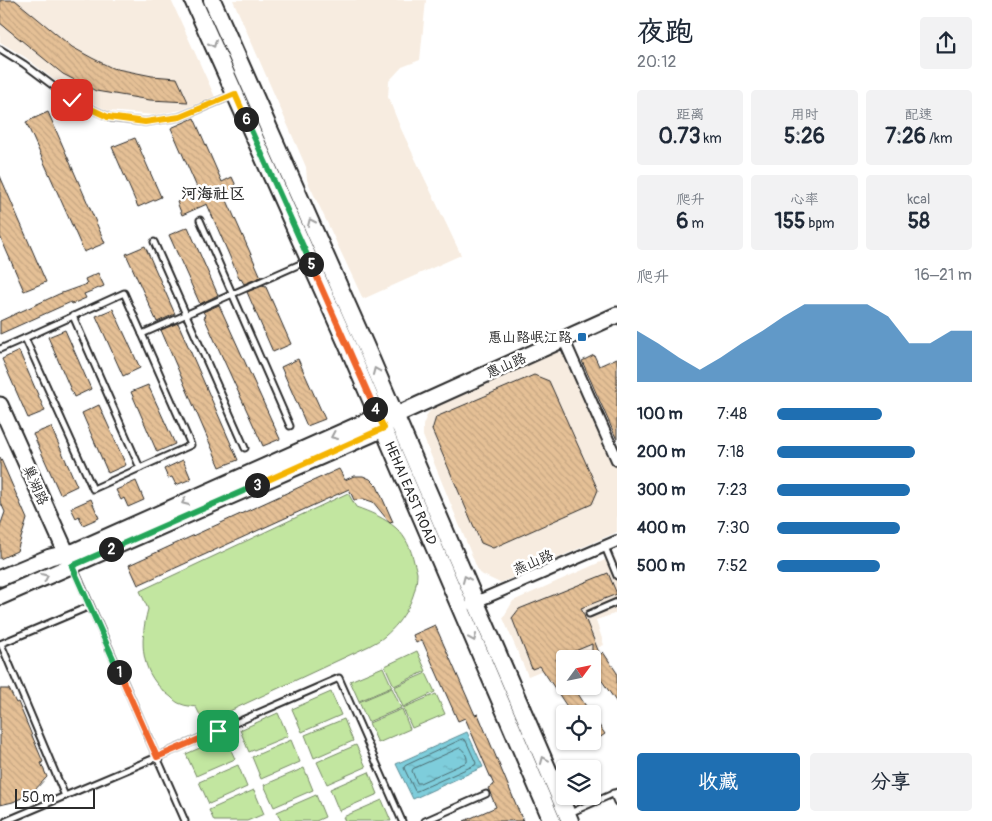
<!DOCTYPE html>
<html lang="zh">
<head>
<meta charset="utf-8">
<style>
	:root { --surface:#fff; --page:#f2f2f3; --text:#1f2937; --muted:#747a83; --accent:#1f6fb2 }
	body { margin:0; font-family:Pangolin,"LXGW WenKai TC",sans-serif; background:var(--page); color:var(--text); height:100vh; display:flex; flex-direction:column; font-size:19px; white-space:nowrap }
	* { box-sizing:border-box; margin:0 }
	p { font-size:16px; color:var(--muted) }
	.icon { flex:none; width:28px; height:28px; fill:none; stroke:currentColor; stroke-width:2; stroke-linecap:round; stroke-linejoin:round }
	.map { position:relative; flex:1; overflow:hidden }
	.side { display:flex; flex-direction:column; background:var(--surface); width:375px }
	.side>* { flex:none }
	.needle { width:32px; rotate:57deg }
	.tools { position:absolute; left:556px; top:650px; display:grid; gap:10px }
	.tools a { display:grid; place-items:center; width:45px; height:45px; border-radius:5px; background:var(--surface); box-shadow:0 1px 4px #0004; font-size:25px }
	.scale { position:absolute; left:15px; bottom:12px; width:80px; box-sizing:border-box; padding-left:5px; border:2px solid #2b2b2b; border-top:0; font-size:14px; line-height:18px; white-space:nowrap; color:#2b2b2b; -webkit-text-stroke:4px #fff; paint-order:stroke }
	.pin { position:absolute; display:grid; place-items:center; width:42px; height:42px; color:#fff; margin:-21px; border-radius:10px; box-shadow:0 2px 8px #0006 }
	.km { position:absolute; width:25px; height:25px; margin:-12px; border-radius:50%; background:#222; color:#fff; font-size:14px; line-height:25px; text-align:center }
	.round { display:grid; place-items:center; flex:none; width:52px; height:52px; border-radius:5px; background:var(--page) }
	.headline { display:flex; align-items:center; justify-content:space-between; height:85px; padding:0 20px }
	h1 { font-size:28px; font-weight:800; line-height:38px }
	.figures { display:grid; grid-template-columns:repeat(3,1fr); gap:8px; height:85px; padding:5px 20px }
	.figures div { display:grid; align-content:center; border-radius:5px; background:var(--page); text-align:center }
	.figures b { font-size:21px; font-weight:800 }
	.figures small { font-size:14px; font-weight:400 }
	.figures p { font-size:14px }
	.chart { height:140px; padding:10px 20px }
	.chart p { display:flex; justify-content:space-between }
	.chart svg { width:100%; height:90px; margin-top:5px; fill:var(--accent); opacity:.7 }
	.primary-button { display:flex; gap:10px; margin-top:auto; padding:10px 20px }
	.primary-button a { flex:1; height:58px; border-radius:5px; background:var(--accent); color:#fff; font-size:20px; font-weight:800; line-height:58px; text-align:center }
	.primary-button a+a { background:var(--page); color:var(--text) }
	ul { padding:0 20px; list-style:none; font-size:16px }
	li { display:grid; grid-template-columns:80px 60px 1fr; align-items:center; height:38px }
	li i { height:12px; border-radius:6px; background:var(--accent) }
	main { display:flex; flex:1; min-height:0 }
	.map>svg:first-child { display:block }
</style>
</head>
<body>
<main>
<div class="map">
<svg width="617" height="821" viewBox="0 0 617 821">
	<defs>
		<pattern id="water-ripples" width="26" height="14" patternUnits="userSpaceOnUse" patternTransform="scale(1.25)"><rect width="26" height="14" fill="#7ecddb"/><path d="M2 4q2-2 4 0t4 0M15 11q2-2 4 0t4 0" fill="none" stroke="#6db0bc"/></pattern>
		<pattern id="building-back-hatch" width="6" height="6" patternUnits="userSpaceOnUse" patternTransform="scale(1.25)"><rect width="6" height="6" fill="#e5c096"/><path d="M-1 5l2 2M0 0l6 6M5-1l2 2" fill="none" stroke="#c5a581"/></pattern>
	</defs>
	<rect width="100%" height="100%" fill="#fff"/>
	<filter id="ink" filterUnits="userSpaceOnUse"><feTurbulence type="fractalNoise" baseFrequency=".02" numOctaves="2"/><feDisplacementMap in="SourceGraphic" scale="10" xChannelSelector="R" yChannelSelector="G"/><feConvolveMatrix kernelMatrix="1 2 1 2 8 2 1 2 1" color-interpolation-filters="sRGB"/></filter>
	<g filter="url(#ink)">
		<g fill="#f7ece0">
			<path d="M0 0H171L215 97 182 110 155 115 108 111 67 90 25 57 0 42Z"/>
			<path d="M233 0H426L420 60 402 67 389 81 388 97 401 129 461 255 363 299 307 180 306 167Z"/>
			<path d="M555 350 569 356 617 466V532L500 583 479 573 423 436V425L428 413 440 402Z"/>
			<path d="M614 556 617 563V613L596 620 604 645 570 659H565V661L528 676 503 618 513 601Z"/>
		</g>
		<g fill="#c2e6a0" stroke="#768866">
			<path d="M348 493 356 507C370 512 385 518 396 528 406 537 411 549 414 562 415 565 416 569 417 573 417 597 403 621 385 636 381 640 374 643 369 646L204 723 196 707C191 706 185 706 181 704 177 703 174 700 171 697 140 675 139 643 148 609L140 591Z"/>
			<path d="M417 651 426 671 394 686 385 666Z"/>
			<path d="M383 667 392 687 359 701 350 681Z"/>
			<path d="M426 673 435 692 403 707 394 687Z"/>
			<path d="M392 688 401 708 368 722 359 702Z"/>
			<path d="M331 692 341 715 302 732 292 709Z"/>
			<path d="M436 694 445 714 412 728 403 708Z"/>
			<path d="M402 709 410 729 378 743 369 723Z"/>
			<path d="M278 713 288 736 249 752 240 730Z"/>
			<path d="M344 719 353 741 314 758 305 735Z"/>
			<path d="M225 737 235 759 196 776 186 754Z"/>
			<path d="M291 740 300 762 261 779 252 757Z"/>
			<path d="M356 745 366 767 327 784 317 762Z"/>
			<path d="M238 765 247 787 209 804 199 782Z"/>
			<path d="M304 768 313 790 274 807 264 785Z"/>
			<path d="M369 772 378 794 339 811 330 789Z"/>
			<path d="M254 790 264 814 247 821H214L209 810Z"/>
			<path d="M316 795 325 817 316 821H281L277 812Z"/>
			<path d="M382 800 391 821H345L343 817Z"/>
		</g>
		<path fill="url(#water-ripples)" stroke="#5d8c95" d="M467 732 483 767 413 799 396 764Z"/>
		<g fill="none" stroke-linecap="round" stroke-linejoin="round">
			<g stroke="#4c6c71" stroke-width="1">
				<path d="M463 739 466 741 476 763 475 765 417 791H415L404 768 405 766Z"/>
				<path d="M460 748C464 749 468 758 467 762L420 783H417L412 771 413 769Z"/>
			</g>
		</g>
		<g fill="url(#building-back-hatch)" stroke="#2b2b2b">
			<path d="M0 0H15L72 47 92 58 112 68 152 76 177 78 188 102 150 100 96 91 63 74 0 23Z"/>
			<path d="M48 112 105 243 84 252 26 122Z"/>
			<path d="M194 118 222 182 232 177 238 190 225 196 261 277 244 284 241 279 240 280 207 204 182 215 177 202 199 192 171 128Z"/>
			<path d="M135 138 161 197 138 207 112 147Z"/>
			<path d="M0 176 46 282 24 291 0 236Z"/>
			<path d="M188 227 218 295 200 304 169 235Z"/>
			<path d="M145 246 175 314 157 322 126 254Z"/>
			<path d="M98 273 104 286 84 294 86 298 72 304 71 302 0 334V321L59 294 87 284 85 279Z"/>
			<path d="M265 285 291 344 273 352 247 292Z"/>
			<path d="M219 305 280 439 263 446 204 317 206 316 203 312Z"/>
			<path d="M113 309 140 368 123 376 96 316Z"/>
			<path d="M178 323 238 460 220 467 161 330Z"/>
			<path d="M65 330 91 389 74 397 48 337Z"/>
			<path d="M19 351 45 411 28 418 2 359Z"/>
			<path d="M594 355 599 366 617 358V440L582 361Z"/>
			<path d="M298 359 325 419 307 426 281 367Z"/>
			<path d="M534 375 549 381 598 490 592 504 493 548 481 543 432 430 436 417Z"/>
			<path d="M148 385 175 444 157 452 131 392Z"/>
			<path d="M99 405 126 465 108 473 82 413Z"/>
			<path d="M51 427 77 486 60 494 33 434Z"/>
			<path d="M0 457 27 519 17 551 0 559V526L5 512 0 501Z"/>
			<path d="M183 460 191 479 176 485 172 477 168 478 164 469Z"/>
			<path d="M339 469 345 480 354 476H363L370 479 377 486 393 522 390 523 373 502 364 499 354 500 349 489 138 585 129 565Z"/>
			<path d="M136 481 144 500 128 507 124 498 121 500 116 490Z"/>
			<path d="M91 499 99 518 83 525 79 516 76 518 71 508Z"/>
			<path d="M608 573 617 594 581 608 600 655 603 652 617 673V703L592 666V644L556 659 565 674V686H573L591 714H572L540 666 532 669 512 618 519 609Z"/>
			<path d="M435 625 475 715 478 714 523 821H464L496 807 488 788 494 785 465 718 458 721 422 640 416 643 413 635Z"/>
			<path d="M0 689H9L16 703 18 702 43 762 41 763 47 777 32 793 13 802 0 805Z"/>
			<path d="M592 715 605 734 592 743Z"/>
		</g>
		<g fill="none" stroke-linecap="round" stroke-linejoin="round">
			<g stroke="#2b2b2b" stroke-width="9">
				<g id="lane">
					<path d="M0 49 24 64 72 100 111 118 145 122 180 117 233 95"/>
					<path d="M200 220 290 426"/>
					<path d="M154 242 245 448"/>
					<path d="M124 293 191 445 93 489 25 338Z"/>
					<path d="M73 316 140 468"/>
					<path d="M142 334 307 261"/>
					<path d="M0 349 25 338"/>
					<path d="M605 547 617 576"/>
					<path d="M73 566 185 821"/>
					<path d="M589 614 617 602"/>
					<path d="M0 644 90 606"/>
					<path d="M1 644 65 796"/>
					<path d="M613 793 617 802"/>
					<path d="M570 813 617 792"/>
					<path d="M6 821 157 757 339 678 402 821"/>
					<path d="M425 821 486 794"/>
				</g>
			</g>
			<g stroke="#2b2b2b" stroke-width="14">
				<g id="street">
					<path d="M564 340 617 460"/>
					<path d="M471 604 617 541"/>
				</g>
			</g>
			<g stroke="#2b2b2b" stroke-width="19">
				<g id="secondary">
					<path d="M0 405 70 561"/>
					<path d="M0 578 50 557 75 551 378 416 396 415 617 315"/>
					<path d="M0 597 370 435 383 429 391 420"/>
				</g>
			</g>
			<g stroke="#2b2b2b" stroke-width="20">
				<g id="primary">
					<path id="s1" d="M193 0 350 351 552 821"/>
					<path d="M212 0 365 345 570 821"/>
				</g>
			</g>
			<use href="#lane" stroke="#fff" stroke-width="5"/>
			<use href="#street" stroke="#fff" stroke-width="10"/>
			<use href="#secondary" stroke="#fff" stroke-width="15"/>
			<use href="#primary" stroke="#fff" stroke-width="16"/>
		</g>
		<defs><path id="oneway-chevron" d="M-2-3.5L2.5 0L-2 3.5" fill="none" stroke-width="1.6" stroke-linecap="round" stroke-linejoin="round" transform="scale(1.25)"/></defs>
		<g stroke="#a0a0a0">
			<use href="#oneway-chevron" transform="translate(213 44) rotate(66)"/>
			<use href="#oneway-chevron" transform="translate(311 222) rotate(-114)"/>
			<use href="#oneway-chevron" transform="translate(376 371) rotate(-113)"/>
			<use href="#oneway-chevron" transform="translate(334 436) rotate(156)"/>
			<use href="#oneway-chevron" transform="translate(185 502) rotate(156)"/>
			<use href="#oneway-chevron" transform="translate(45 577) rotate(-24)"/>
			<use href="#oneway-chevron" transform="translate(466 579) rotate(-113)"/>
			<use href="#oneway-chevron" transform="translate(473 638) rotate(67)"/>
			<use href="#oneway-chevron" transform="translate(544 760) rotate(-113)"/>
		</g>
	</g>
	<g fill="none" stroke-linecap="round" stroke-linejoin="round" filter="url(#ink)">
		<g stroke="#fff" stroke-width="10">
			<path id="split-1" d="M119 672 157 757 218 731"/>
		</g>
		<g stroke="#fff" stroke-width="10">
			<path id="split-2" d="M111 549 72 566 119 672"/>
		</g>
		<g stroke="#fff" stroke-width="10">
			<path id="split-3" d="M111 549 257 485"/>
		</g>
		<g stroke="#fff" stroke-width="10">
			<path id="split-4" d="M257 485 384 428 375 409"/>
		</g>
		<g stroke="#fff" stroke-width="10">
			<path id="split-5" d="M311 264 375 409"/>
		</g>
		<g stroke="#fff" stroke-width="10">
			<path id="split-6" d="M246 119 311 264"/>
		</g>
		<g stroke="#fff" stroke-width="10">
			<path id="split-7" d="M108 117 145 122 180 117 235 94 246 119"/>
		</g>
		<g stroke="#fff" stroke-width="10">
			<path id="split-8" d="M72 100 108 117"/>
		</g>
		<use href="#split-1" stroke="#f0652b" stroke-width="6"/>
		<use href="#split-2" stroke="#22a559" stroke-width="6"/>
		<use href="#split-3" stroke="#22a559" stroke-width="6"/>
		<use href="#split-4" stroke="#f5b400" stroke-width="6"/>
		<use href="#split-5" stroke="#f0652b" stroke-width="6"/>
		<use href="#split-6" stroke="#22a559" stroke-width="6"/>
		<use href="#split-7" stroke="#f5b400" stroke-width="6"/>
		<use href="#split-8" stroke="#f5b400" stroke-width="6"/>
	</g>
	<rect fill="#1f6fb2" stroke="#fff" stroke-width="2" x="577" y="332" width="10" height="10" rx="2.5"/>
	<g text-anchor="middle" stroke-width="5" stroke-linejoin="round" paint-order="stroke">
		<g font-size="14" fill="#2b2b2b" stroke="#fff" text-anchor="end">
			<text x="572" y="342">惠山路岷江路</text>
		</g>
		<g font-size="14" fill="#2b2b2b" stroke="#fff">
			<text transform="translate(506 365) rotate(-24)" y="5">惠山路</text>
			<text transform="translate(36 485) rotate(66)" y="5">巢湖路</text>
			<text dy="5" stroke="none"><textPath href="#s1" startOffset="539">HEHAI EAST ROAD</textPath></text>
			<text transform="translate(533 562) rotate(-23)" y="5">燕山路</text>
		</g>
		<g font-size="16" font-weight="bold" fill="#2b2b2b" stroke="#fff">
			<text x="213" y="199">河海社区</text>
		</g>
	</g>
</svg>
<div class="tools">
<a><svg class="needle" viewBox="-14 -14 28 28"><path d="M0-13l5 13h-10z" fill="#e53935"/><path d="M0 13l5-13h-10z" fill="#747a83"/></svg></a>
<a><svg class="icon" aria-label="locate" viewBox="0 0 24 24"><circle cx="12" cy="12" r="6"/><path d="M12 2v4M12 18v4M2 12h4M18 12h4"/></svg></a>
<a><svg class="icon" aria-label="layers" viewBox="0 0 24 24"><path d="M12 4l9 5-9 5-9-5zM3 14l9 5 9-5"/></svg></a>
</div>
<div class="scale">50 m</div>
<div class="pin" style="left:218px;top:731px;background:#1e9e55"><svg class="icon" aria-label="arrive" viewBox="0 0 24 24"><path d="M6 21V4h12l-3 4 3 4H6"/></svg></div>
<div class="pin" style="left:72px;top:100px;background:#d93025"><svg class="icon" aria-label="check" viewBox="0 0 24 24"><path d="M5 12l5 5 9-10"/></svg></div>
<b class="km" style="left:119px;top:672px">1</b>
<b class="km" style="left:111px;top:549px">2</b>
<b class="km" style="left:257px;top:485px">3</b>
<b class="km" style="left:375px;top:409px">4</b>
<b class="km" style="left:311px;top:264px">5</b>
<b class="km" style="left:246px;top:119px">6</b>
</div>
<section class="side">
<div class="headline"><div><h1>夜跑</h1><p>20:12</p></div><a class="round"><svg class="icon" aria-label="share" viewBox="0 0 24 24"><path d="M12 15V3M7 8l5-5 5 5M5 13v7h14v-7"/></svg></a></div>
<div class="figures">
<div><p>距离</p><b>0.73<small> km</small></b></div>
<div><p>用时</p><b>5:26</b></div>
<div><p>配速</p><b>7:26<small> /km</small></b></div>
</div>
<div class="figures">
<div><p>爬升</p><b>6<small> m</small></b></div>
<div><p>心率</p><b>155<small> bpm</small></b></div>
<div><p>kcal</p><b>58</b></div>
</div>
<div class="chart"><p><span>爬升</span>16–21 m</p>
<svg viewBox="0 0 160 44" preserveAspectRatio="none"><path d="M0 44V19L10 25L20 32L30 38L40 32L50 25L60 19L70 12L80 6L90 6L100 6L110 6L120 12L130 25L140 25L150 19L160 19V44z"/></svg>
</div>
<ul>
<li><b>100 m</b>7:48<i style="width:54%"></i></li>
<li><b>200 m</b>7:18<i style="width:71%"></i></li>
<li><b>300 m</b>7:23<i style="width:68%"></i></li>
<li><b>400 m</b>7:30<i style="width:63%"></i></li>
<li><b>500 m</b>7:52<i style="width:53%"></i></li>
</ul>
<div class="primary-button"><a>收藏</a><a>分享</a></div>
</section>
</main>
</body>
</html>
